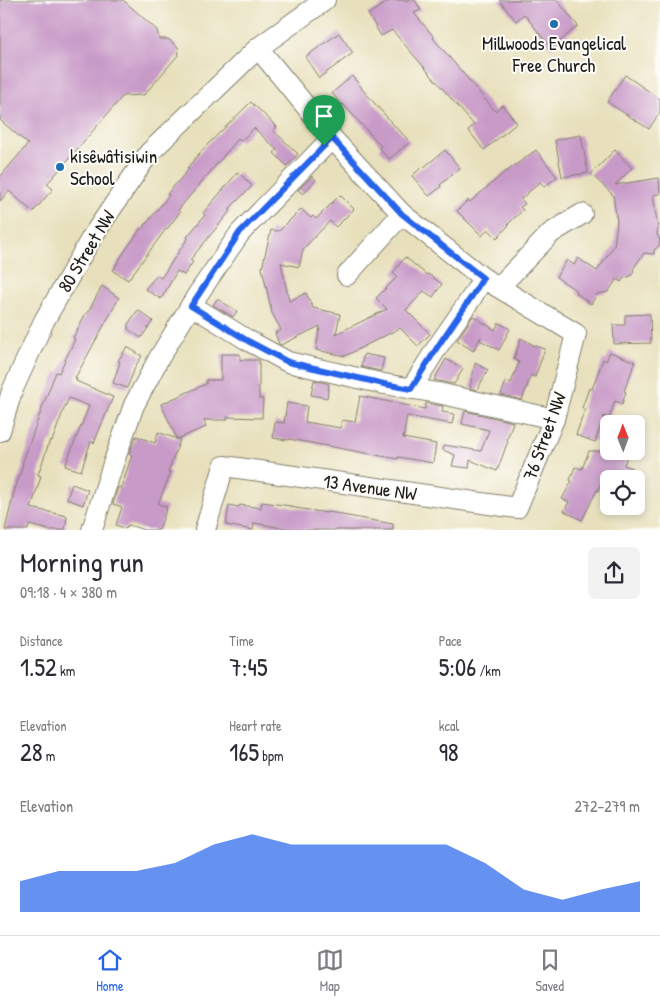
<!DOCTYPE html>
<html lang="en">
<head>
<meta charset="utf-8">
<style>
	:root { --surface:#fff; --page:#f2f2f3; --text:#2b2b33; --muted:#7c7c81; --line:#e1e1e2; --accent:#2563eb }
	body { margin:0; font-family:"Patrick Hand",sans-serif; background:var(--page); color:var(--text); height:100vh; display:flex; flex-direction:column; font-size:19px; white-space:nowrap }
	* { box-sizing:border-box; margin:0 }
	p { font-size:16px; color:var(--muted) }
	.icon { flex:none; width:28px; height:28px; fill:none; stroke:currentColor; stroke-width:2; stroke-linecap:round; stroke-linejoin:round }
	.map { position:relative; height:530px; overflow:hidden }
	.details { display:flex; flex-direction:column; background:var(--surface); flex:1 }
	.details>* { flex:none }
	.needle { width:32px; rotate:359deg }
	.fabs { position:absolute; left:600px; top:415px; display:grid; gap:10px }
	.fabs a { display:grid; place-items:center; width:45px; height:45px; border-radius:8px; background:var(--surface); box-shadow:0 2px 8px #0003; font-size:25px }
	.pin { position:absolute; display:grid; place-items:center; width:42px; height:42px; color:#fff; margin:-51px -21px; border-radius:50% 50% 50% 0; rotate:-45deg; box-shadow:0 0 5px #0007 }
	.pin .icon { rotate:45deg }
	.round { display:grid; place-items:center; flex:none; width:52px; height:52px; border-radius:8px; background:var(--page) }
	.overview { display:flex; align-items:center; justify-content:space-between; height:85px; padding:0 20px }
	h1 { font-size:28px; font-weight:600; line-height:38px }
	.metrics { display:grid; grid-template-columns:repeat(3,1fr); gap:8px; height:85px; padding:5px 20px }
	.metrics div { display:grid; align-content:center }
	.metrics b { font-size:25px; font-weight:600 }
	.metrics small { font-size:14px; font-weight:400 }
	.metrics p { font-size:14px }
	.chart { height:140px; padding:10px 20px }
	.chart p { display:flex; justify-content:space-between }
	.chart svg { width:100%; height:90px; margin-top:5px; fill:var(--accent); opacity:.7 }
	.dock { display:flex; justify-content:space-around; align-items:center; height:70px; border-top:1px solid var(--line); background:var(--surface); font-size:14px; color:var(--muted) }
	.dock a { display:grid; justify-items:center; gap:2px }
	.dock .active { color:var(--accent) }
	.map>svg:first-child { display:block }
</style>
</head>
<body>
<div class="map">
<svg width="660" height="530" viewBox="0 0 660 530">
	<rect width="100%" height="100%" fill="#fdfcf7"/>
	<filter id="ink" filterUnits="userSpaceOnUse"><feTurbulence type="fractalNoise" baseFrequency=".02" numOctaves="2"/><feDisplacementMap in="SourceGraphic" scale="10" xChannelSelector="R" yChannelSelector="G"/><feConvolveMatrix kernelMatrix="1 2 1 2 8 2 1 2 1" color-interpolation-filters="sRGB"/></filter>
	<filter id="wash" filterUnits="userSpaceOnUse"><feTurbulence type="fractalNoise" baseFrequency=".0096" numOctaves="4" result="noise"/><feDisplacementMap in="SourceGraphic" scale="20" xChannelSelector="R" yChannelSelector="G"/><feGaussianBlur stdDeviation="1.12" result="paint"/><feColorMatrix in="noise" values="0 0 0 0 0 0 0 0 0 0 0 0 0 0 0 0 0 1.4 0 .05"/><feComposite in="paint" operator="in"/></filter>
	<g filter="url(#wash)">
		<rect width="100%" height="100%" fill="#e8e0bc"/>
		<g id="blocks">
			<g fill="#c89ac8">
				<path d="M0 0H123L157 30 159 39H168L178 47 179 54 144 95 123 96 47 184 53 189 33 212 9 191 0 201V177L28 144 0 120Z"/>
				<path d="M391 0H415L421 10 414 13 434 37 433 38 495 111 502 105 517 123 484 150 468 130 474 125 392 30 381 36 368 14Z"/>
				<path d="M499 0H557L578 26 551 48 524 14 516 21Z"/>
				<path d="M339 33 353 53 319 78 305 57Z"/>
				<path d="M625 75 660 99V112L649 129 607 102Z"/>
				<path d="M352 76 362 88H361L399 131V130L410 142 389 159 379 148 381 146 343 104 342 105 332 93Z"/>
				<path d="M251 102 277 127 273 130 298 154 287 166 274 153 277 150 254 128 241 141 238 139 178 210 180 212 167 229H166L128 280 113 271 119 260 141 228 142 229 169 195 167 194 189 169 187 168 204 148Z"/>
				<path d="M581 135 588 173 562 177 555 140Z"/>
				<path d="M445 150 460 168 440 185 441 187 429 196 412 176 422 167 423 168Z"/>
				<path d="M536 150 557 177 544 187 540 182 521 199 525 204 520 207 523 210 508 224 509 225 497 238 488 229 482 236 457 211 468 200 470 202 506 171V172Z"/>
				<path d="M615 150 632 168 615 185 659 178 660 194 653 195 658 228 657 234 660 241 659 246 654 250V254L644 253 633 269 634 272 631 276 624 278 621 282 617 279 608 292 597 294 591 304 576 293 577 291 556 277 567 260 574 265 578 258 597 271 614 246 617 222 613 195 591 174Z"/>
				<path d="M238 172 252 186 229 209 231 210 190 260 193 262 184 275 177 271 161 299 145 289 157 275 161 278 188 238 187 237 205 215 203 213Z"/>
				<path d="M312 176 316 180 303 194 298 190Z"/>
				<path d="M340 195 354 209 336 227 330 221 303 249 299 267 281 263 289 301 306 293 313 308 340 314 336 334 387 309 376 298 397 277 393 273 405 257 427 275 428 274 442 284 433 297 424 291 406 310 430 334 418 346 400 328 345 356 316 350 320 326 281 345 279 344 275 333 281 330 272 313 262 268 271 230 279 231 301 209 311 218 313 216 316 219Z"/>
				<path d="M102 286 119 298 75 378 77 379 76 381 113 397 94 443 91 441 81 471 65 466 89 406 69 398 64 409 52 441 50 440 38 475 41 476 31 508 67 516 65 530H50L29 525 28 530H5L14 492 23 465 22 464 45 400 56 372 59 373 75 339 73 338 86 313 87 314Z"/>
				<path d="M217 299 237 311 233 317 213 305Z"/>
				<path d="M138 310 153 321 141 338 128 329V324Z"/>
				<path d="M650 314 651 343 614 344 613 325H625V315Z"/>
				<path d="M473 316 495 330 499 323 510 329 499 350 480 340 481 337 473 351 457 340Z"/>
				<path d="M521 338 533 345 545 349 535 377 531 375 522 400 501 395 506 381 511 383 519 362 514 359Z"/>
				<path d="M127 347 142 356 136 365 127 388 113 383 120 362 118 361Z"/>
				<path d="M610 352 635 362 624 391 626 392 622 404 615 401 609 418 604 416 595 442 576 435 585 409 582 408 589 388 592 389 603 359 606 361Z"/>
				<path d="M221 354H240V360H259V399H263L262 418 227 417V420H204L206 427 177 439 180 440 168 472H171L158 504 167 507 159 530H145L128 525 126 529 116 525 122 507 113 504 118 487 121 488 132 455 129 454 136 436 155 443 158 432 177 439 161 404 206 384V380H221Z"/>
				<path d="M364 354 384 358 381 371 361 367Z"/>
				<path d="M446 359 463 369 454 384 434 380Z"/>
				<path d="M475 363 488 370 477 390 470 388Z"/>
				<path d="M314 380 329 384 327 398 311 395Z"/>
				<path d="M360 396 425 409 426 403 436 405 443 406 442 412 454 414 452 424 407 416 403 438 436 444 433 463 398 457V459L289 439 288 440 273 438 275 422 284 423 287 403 307 406 305 422 341 428 342 420 355 422Z"/>
				<path d="M465 411 513 422 507 440 508 441 497 471 470 460 469 468 452 466 455 455 443 450 444 445 481 451 489 430 462 424Z"/>
				<path d="M589 451H629L624 465 633 468 629 479H615L604 475 598 491 597 490 582 520 564 511 569 502 562 499 572 481 570 480 575 467 582 469Z"/>
				<path d="M72 484 88 490 83 505 67 499Z"/>
				<path d="M262 502 291 506 290 507 327 513V512L342 514V515L393 524V530H294L254 523 253 530 226 525 229 505 239 507 240 505 261 508Z"/>
			</g>
		</g>
	</g>
	<g filter="url(#ink)">
		<use href="#blocks" fill-opacity="0" stroke="#827e6c" stroke-width="1"/>
		<g fill="none" stroke-linecap="round" stroke-linejoin="round">
			<g stroke="#827e6c" stroke-width="22">
				<g id="minor">
					<path d="M347 275 402 214"/>
					<path d="M499 287 551 233 582 214"/>
					<path d="M191 305 249 341 288 362 384 384 438 393 554 419"/>
					<path d="M411 389 438 346 472 297 483 278"/>
					<path d="M0 431 12 391 44 321 92 237 149 153 258 48 325 0"/>
					<path d="M92 530 113 464 134 405 159 358 198 294 240 233 332 138"/>
					<path d="M205 530 224 466 517 508 554 419 576 334 483 278 402 214 332 138 258 48"/>
				</g>
			</g>
			<use href="#minor" stroke="#fff" stroke-width="20"/>
		</g>
	</g>
	<g fill="none" stroke-linecap="round" stroke-linejoin="round" filter="url(#ink)">
		<g stroke="#fff" stroke-width="10">
			<path id="route" d="M332 138 402 214 483 278 472 296 438 346 411 389 384 384 288 362 248 341 191 306 240 232Z"/>
		</g>
		<use href="#route" stroke="#2563eb" stroke-width="6"/>
	</g>
	<g fill="#1f6fb2" stroke="#fdfcf7" stroke-width="2">
		<circle cx="554" cy="24" r="5"/>
		<circle cx="60" cy="167" r="5"/>
	</g>
	<g text-anchor="middle" stroke-width="4" stroke-linejoin="round" paint-order="stroke">
		<g font-size="19" fill="#1c1c1c" stroke="#fdfcf7">
			<text x="554" y="50">Millwoods Evangelical<tspan x="554" dy="22">Free Church</tspan></text>
			<text x="70" y="163" text-anchor="start">kisêwâtisiwin<tspan x="70" dy="22">School</tspan></text>
		</g>
		<g font-size="19" fill="#1c1c1c" stroke="#fdfcf7">
			<text transform="translate(86 251) rotate(-59)" y="7">80 Street NW</text>
			<text transform="translate(544 436) rotate(-70)" y="7">76 Street NW</text>
			<text transform="translate(370 487) rotate(8)" y="7">13 Avenue NW</text>
		</g>
	</g>
</svg>
<div class="fabs">
<a><svg class="needle" viewBox="-14 -14 28 28"><path d="M0-13l5 13h-10z" fill="#e53935"/><path d="M0 13l5-13h-10z" fill="#7c7c81"/></svg></a>
<a><svg class="icon" aria-label="locate" viewBox="0 0 24 24"><circle cx="12" cy="12" r="6"/><path d="M12 2v4M12 18v4M2 12h4M18 12h4"/></svg></a>
</div>
<div class="pin" style="left:324px;top:146px;background:#1e9e55"><svg class="icon" aria-label="arrive" viewBox="0 0 24 24"><path d="M6 21V4h12l-3 4 3 4H6"/></svg></div>
</div>
<section class="details">
<div class="overview"><div><h1>Morning run</h1><p>09:18 · 4 × 380 m</p></div><a class="round"><svg class="icon" aria-label="share" viewBox="0 0 24 24"><path d="M12 15V3M7 8l5-5 5 5M5 13v7h14v-7"/></svg></a></div>
<div class="metrics">
<div><p>Distance</p><b>1.52<small> km</small></b></div>
<div><p>Time</p><b>7:45</b></div>
<div><p>Pace</p><b>5:06<small> /km</small></b></div>
</div>
<div class="metrics">
<div><p>Elevation</p><b>28<small> m</small></b></div>
<div><p>Heart rate</p><b>165<small> bpm</small></b></div>
<div><p>kcal</p><b>98</b></div>
</div>
<div class="chart"><p><span>Elevation</span>272–279 m</p>
<svg viewBox="0 0 160 44" preserveAspectRatio="none"><path d="M0 44V29L10 24L20 24L30 24L40 20L50 11L60 6L70 11L80 11L90 11L100 11L110 11L120 20L130 33L140 38L150 33L160 29V44z"/></svg>
</div>
</section>
<nav class="dock">
<a class="active"><svg class="icon" aria-label="home" viewBox="0 0 24 24"><path d="M3 11l9-7 9 7M6 9v11h12V9"/></svg>Home</a>
<a><svg class="icon" aria-label="map" viewBox="0 0 24 24"><path d="M3 6l6-2 6 2 6-2v14l-6 2-6-2-6 2zM9 4v14M15 6v14"/></svg>Map</a>
<a><svg class="icon" aria-label="saved" viewBox="0 0 24 24"><path d="M7 4h10v16l-5-4-5 4z"/></svg>Saved</a>
</nav>
</body>
</html>
